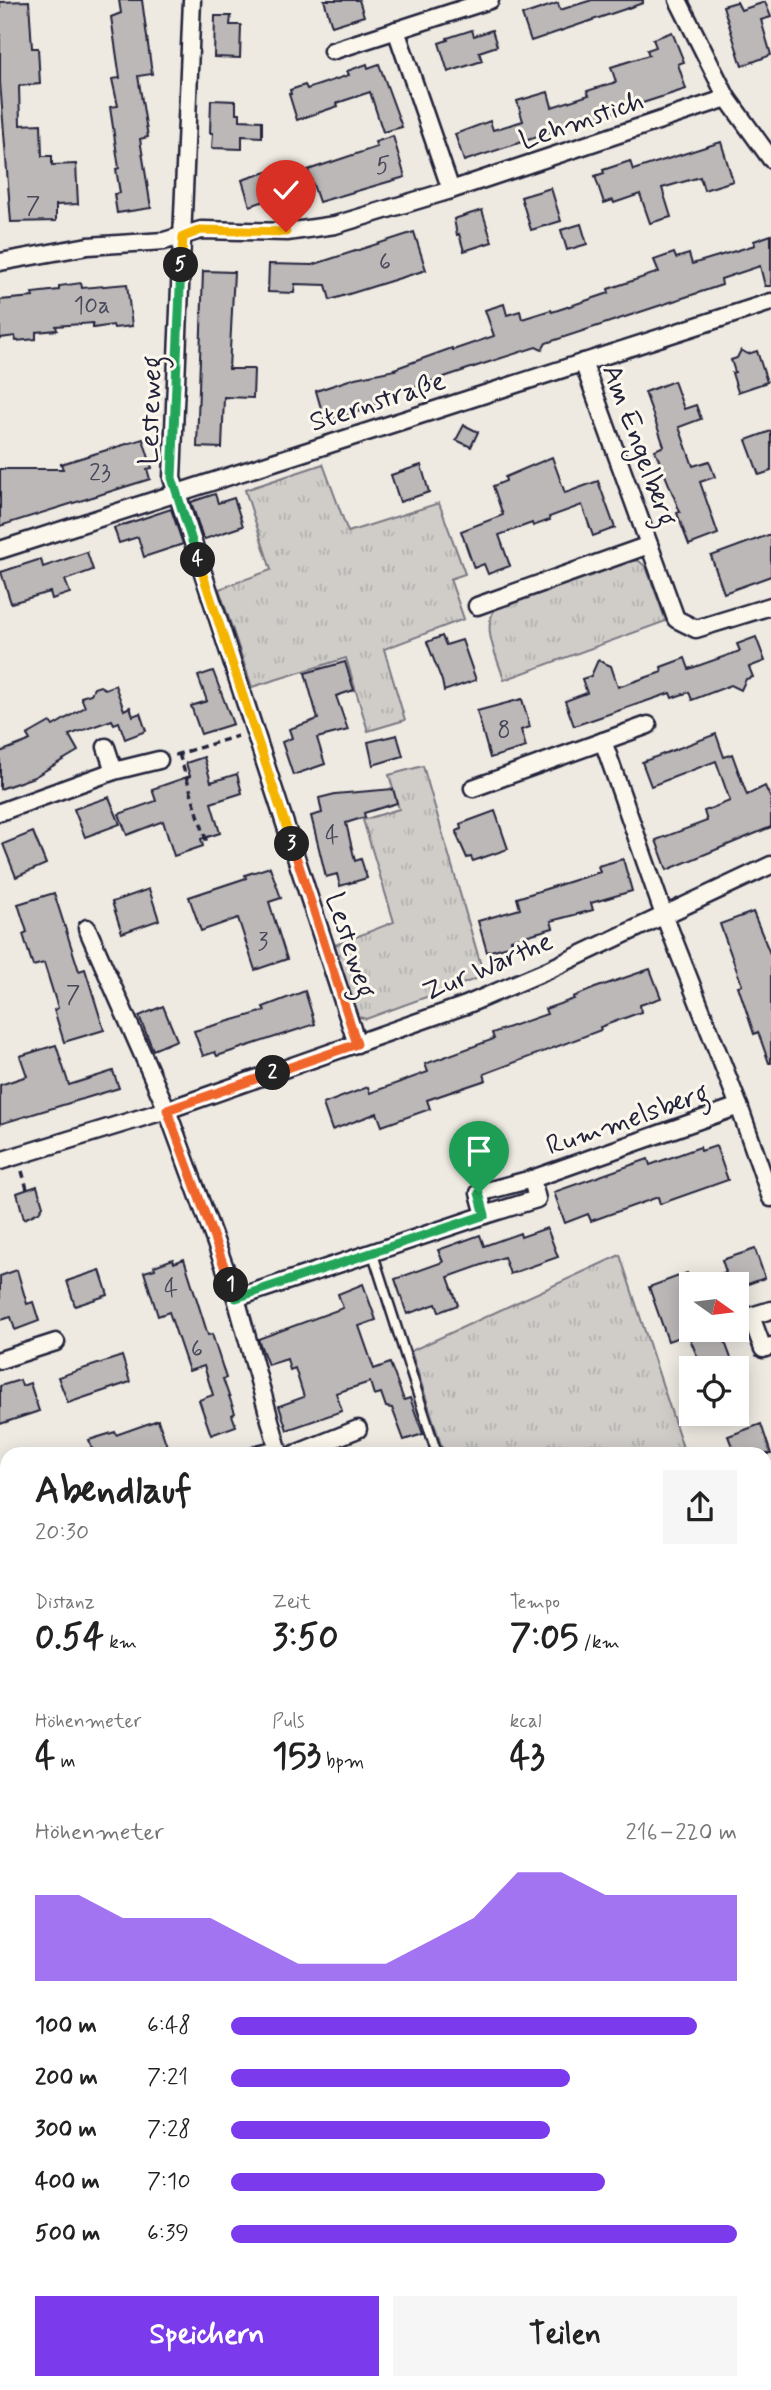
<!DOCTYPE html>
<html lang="de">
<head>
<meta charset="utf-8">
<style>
	:root { --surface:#fff; --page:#f6f6f6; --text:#222; --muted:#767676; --accent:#7c3aed }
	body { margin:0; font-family:Mynerve,sans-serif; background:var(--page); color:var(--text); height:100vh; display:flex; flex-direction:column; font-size:26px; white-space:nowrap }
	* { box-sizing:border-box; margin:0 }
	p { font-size:23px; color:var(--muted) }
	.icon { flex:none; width:38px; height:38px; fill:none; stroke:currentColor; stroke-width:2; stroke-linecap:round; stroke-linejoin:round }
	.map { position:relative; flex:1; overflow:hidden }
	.drawer { position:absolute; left:0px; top:1447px; width:772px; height:943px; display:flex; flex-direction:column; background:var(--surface); border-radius:21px 21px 0 0; box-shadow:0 4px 18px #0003 }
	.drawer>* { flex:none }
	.needle { width:46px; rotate:104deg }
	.controls { position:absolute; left:679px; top:1272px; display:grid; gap:14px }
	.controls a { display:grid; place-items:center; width:70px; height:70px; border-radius:0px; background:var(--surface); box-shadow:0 4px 18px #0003; font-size:35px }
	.pin { position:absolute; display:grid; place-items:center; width:60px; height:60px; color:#fff; margin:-72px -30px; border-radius:50% 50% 50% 0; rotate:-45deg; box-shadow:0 0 7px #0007 }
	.pin .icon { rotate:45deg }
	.km { position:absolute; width:35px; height:35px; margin:-18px; border-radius:50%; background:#222; color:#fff; font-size:19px; line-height:35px; text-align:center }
	.round { display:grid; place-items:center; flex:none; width:74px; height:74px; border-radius:0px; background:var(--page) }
	.headline { display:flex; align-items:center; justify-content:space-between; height:119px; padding:0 35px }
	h1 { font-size:38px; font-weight:700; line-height:52px }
	.stats { display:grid; grid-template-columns:repeat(3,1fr); gap:10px; height:119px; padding:7px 35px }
	.stats div { display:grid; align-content:center }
	.stats b { font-size:35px; font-weight:700 }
	.stats small { font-size:19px; font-weight:400 }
	.stats p { font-size:19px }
	.chart { height:196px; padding:14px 35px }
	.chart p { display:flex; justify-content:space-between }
	.chart svg { width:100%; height:126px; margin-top:7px; fill:var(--accent); opacity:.7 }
	.primary-button { display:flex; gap:14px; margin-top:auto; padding:14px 35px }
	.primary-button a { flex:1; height:80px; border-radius:0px; background:var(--accent); color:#fff; font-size:28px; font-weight:700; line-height:80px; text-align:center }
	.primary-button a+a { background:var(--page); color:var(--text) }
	ul { padding:0 35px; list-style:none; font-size:23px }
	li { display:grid; grid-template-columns:112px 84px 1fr; align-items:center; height:52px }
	li i { height:18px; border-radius:9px; background:var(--accent) }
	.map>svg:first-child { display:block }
</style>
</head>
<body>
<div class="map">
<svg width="771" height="2390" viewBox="0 0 771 2390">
	<defs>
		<pattern id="grass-tufts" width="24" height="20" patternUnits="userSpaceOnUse" patternTransform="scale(1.75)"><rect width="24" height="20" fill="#d0cdc9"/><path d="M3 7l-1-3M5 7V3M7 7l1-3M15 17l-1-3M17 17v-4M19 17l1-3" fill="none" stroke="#b2b0ae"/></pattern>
	</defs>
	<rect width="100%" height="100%" fill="#eeeae2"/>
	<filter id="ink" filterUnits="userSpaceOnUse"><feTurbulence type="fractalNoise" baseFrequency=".0143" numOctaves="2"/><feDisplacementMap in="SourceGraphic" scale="14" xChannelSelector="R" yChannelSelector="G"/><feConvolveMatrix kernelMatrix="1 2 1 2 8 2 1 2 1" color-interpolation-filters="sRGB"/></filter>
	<g filter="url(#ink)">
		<g fill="url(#grass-tufts)" stroke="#797882" stroke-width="2">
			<path d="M323 464 348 532 439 503 465 574 450 579 464 619 384 649 405 720 368 731 346 658 252 687 219 589 271 570 245 490Z"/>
			<path d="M629 560 639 561 646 567 666 621 504 680C498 658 480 627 496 608Z"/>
			<path d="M423 766 484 976 366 1019 356 1016 335 945 394 922 363 820 399 809 389 775Z"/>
			<path d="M620 1255 685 1454H444L411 1351Z"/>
			<path d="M771 1499V1531L765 1533V1501Z"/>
			<path d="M765 1668 771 1683V2260L765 2262Z"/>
			<path d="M7 1793V2384H467L450 2390H0V1794Z"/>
		</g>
		<path fill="#d0cdc9" stroke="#797882" stroke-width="2" d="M7 1610V1793L0 1794V1611Z"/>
		<g fill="#bcb8b8" stroke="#22223b" stroke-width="2">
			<path d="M119 0H142L152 74 138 76 148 137 140 139 151 208 117 213 114 194 120 193 116 169 119 168 110 107 118 106 112 79 120 78 111 17 121 13Z"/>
			<path d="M324 0H359L364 16 332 26Z"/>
			<path d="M592 0H643V3L531 41 522 15 558 3 560 10Z"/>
			<path d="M29 1 32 48H38L40 84 19 86 20 125 41 124 42 156H52V165L76 164 78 204 56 205V221L11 222 0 82V2Z"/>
			<path d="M737 2 741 10 765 2 771 17 761 20 771 55 742 66 723 6Z"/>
			<path d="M215 16H231L230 25H241L240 58 214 57Z"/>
			<path d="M472 30 474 36 492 30 497 46 479 52 482 61 448 72 439 43 448 40 447 38Z"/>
			<path d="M672 32 684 62 678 64 686 89 596 118 595 114 558 125 548 128 549 133 464 161 455 134 490 121 493 130 523 121 517 101 548 92 552 107 589 95 587 91 616 82 611 67 649 55 647 50 656 47 653 39Z"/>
			<path d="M367 64 368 68 379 64 402 127 383 132 370 92 337 103 338 106 297 120 289 94H291L290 90 305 85 307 89 349 75 347 71Z"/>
			<path d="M211 100 236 101V113H240V120L262 121V137L242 136V149L212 148 213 133H210Z"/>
			<path d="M393 136 405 177 319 202 308 170 377 147 375 142Z"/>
			<path d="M721 142 733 181 704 190 700 177 662 188 671 217 650 223 640 194 614 203 613 200 604 203 595 176 604 173 603 170 630 161 633 170Z"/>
			<path d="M276 169 285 194 250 206 242 180Z"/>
			<path d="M551 188 561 221 531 230 521 197Z"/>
			<path d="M482 210 492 242 464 251 459 234 457 235 454 219Z"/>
			<path d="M581 224 587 244 567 250 561 230Z"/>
			<path d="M414 232 426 270 330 300 326 285 295 284 294 293 268 292 269 264 312 265Z"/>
			<path d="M771 235V286H765L760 266 721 279 722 285 546 343 542 350 536 347 483 364 387 396 388 401 359 407 361 411 325 422 316 391 355 378 395 370 394 369 452 348 453 350 494 336 485 310 504 304 507 315 520 311 522 319 551 310 552 312 609 293 608 289 659 272 654 260 674 253 676 258 689 254 692 264 755 245 754 241Z"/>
			<path d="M203 271 234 272 229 369H254L253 398 224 397 222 448 197 447Z"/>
			<path d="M81 283 82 288 127 284 132 326 114 328 113 325 93 328V323L56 326 57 330 36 332V339L16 341 15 336 0 338V300L33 297 32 293 59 290V286Z"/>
			<path d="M741 350 748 354 757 351 767 382 738 392 732 373 735 372 731 360 737 358Z"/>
			<path d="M674 381 684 409 696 405 701 419 679 427 693 466 709 461 715 477 700 482 718 534 689 545 677 513 680 512 655 450 664 446 645 392Z"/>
			<path d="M464 425 478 432 471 447 456 440Z"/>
			<path d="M771 431V471L759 475 746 440Z"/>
			<path d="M143 439 152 468 147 469 150 479 0 526V469H63L61 464Z"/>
			<path d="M552 457 565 493 598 481 615 528 593 536 582 505 549 517 550 520 533 526 532 523 499 535 510 566 488 574 484 564 474 568 461 531 503 515 493 486 506 481 505 477Z"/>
			<path d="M421 465 429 492 400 502 391 475Z"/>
			<path d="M215 494 218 503 234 498 243 526 205 539 203 538 191 502Z"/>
			<path d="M171 509 183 544 144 557 138 537 119 543 114 528Z"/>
			<path d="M771 534V576L724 593 711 556Z"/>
			<path d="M87 552 93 570 65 580 70 593 52 599 50 592 11 603 1 572 41 559 43 567Z"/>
			<path d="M442 636 446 645 462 640 476 680 444 691 442 681 427 642Z"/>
			<path d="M756 637 765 661 749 667 753 677 746 679 741 690 731 685 692 700 689 692 672 698 670 693 574 726 565 701 587 693 582 679 591 676 598 660 611 666 618 687 662 672 661 667 685 658 689 669 740 651 737 644Z"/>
			<path d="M345 662 354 690 336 696 348 730 317 738 325 764 293 775 282 742 292 738 289 729 318 719 305 673Z"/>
			<path d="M213 671 233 724 201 734 191 706 207 701 198 676Z"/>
			<path d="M115 685 124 710 130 707 133 716 140 713 146 731 125 739 119 722 114 724 112 720 69 735 78 751 34 777 0 789V752L26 742 30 740 27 735 50 722 53 726 85 707 81 697 91 694 94 688 100 686 105 689Z"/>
			<path d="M522 699 530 727 521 730 526 747 490 758 477 711Z"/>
			<path d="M716 734 724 757 732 754 747 795 765 786 771 799V827L667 870 656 840 707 821 704 811 730 801 716 761 651 786 642 762Z"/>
			<path d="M397 735 403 756 373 765 368 742Z"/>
			<path d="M204 757 211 782 237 774 242 793 211 803 220 833 201 839 203 846 174 856 163 821 127 835 119 814 156 801 152 789 190 776 186 763Z"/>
			<path d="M393 789 397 803 364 813 365 817 346 823 355 861 361 859 367 878 340 886 337 874 326 877 311 816 322 813 319 798 335 794Z"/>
			<path d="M109 797 120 824 85 837 74 809Z"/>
			<path d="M495 811 508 849 473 861 471 857 467 858 458 838 457 831 461 829 460 824Z"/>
			<path d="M33 832 46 864 16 877 3 844Z"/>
			<path d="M623 859 632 891 591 903 593 910 551 921 553 928 511 940 512 945 487 952 478 921 520 909 517 898 600 872 598 866Z"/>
			<path d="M270 867 281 898 269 902 287 959 255 970 238 918 201 931 189 897 246 878 245 875Z"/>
			<path d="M149 889 159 920 122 933 112 902Z"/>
			<path d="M54 893 79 971 85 969 104 1030 64 1042 54 1010 58 1008 44 963 33 966 23 934 27 932 18 904Z"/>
			<path d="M753 912 771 956V1063H769L758 1032 754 1034 738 986 742 985 720 924Z"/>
			<path d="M650 969 661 998 640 1005 641 1012 600 1027 601 1030 484 1074 486 1080 427 1100 430 1109 382 1126 377 1113 332 1130 323 1104 368 1087 370 1093 428 1072 425 1064 494 1039 492 1033 547 1014 545 1009 574 999 573 997 595 988Z"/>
			<path d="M305 991 315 1024 217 1056 215 1052 203 1056 194 1031 265 1011 263 1007Z"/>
			<path d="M163 1006 177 1040 153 1050 139 1016Z"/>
			<path d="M56 1045 69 1085 113 1071 119 1088 0 1124V1085L27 1076 20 1056Z"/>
			<path d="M716 1146 728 1180 660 1204 658 1197 591 1221 588 1214 565 1223 554 1192 648 1159 650 1165 700 1147 701 1151Z"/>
			<path d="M37 1186 43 1206 39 1212 24 1219 17 1193Z"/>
			<path d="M547 1228 558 1257 510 1274 504 1257 448 1277 458 1305 439 1312 436 1304 407 1314 395 1279 443 1262 438 1250 480 1235 484 1246 520 1233 521 1237Z"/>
			<path d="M755 1249 765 1278 737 1288V1284H697V1282L726 1272 722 1260Z"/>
			<path d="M173 1259 174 1263 184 1259 208 1335 212 1334 226 1378 223 1379 235 1413 232 1415 236 1426 211 1435 199 1400 213 1395 204 1366 189 1371 169 1312 158 1316 144 1272 155 1269 154 1266Z"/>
			<path d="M17 1270 27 1304 33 1302 39 1321 15 1330 11 1317 0 1320V1276Z"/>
			<path d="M100 1270 108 1295 75 1306 67 1281Z"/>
			<path d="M687 1273 691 1284V1306L685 1308 691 1330 708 1339 722 1334 732 1361 729 1367 702 1368 688 1334 668 1341 649 1287Z"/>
			<path d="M363 1284 376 1320 359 1326 374 1369 390 1363 404 1400 410 1398 423 1434 404 1440 392 1408 386 1407 381 1393 374 1395 370 1382 336 1393 342 1411 287 1430 279 1406 304 1397 295 1368 290 1370 287 1359 268 1365 258 1339 343 1308 338 1294Z"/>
			<path d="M122 1356 130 1382 68 1403 58 1377Z"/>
			<path d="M20 1380 22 1386 30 1383 39 1411 0 1424V1386Z"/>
			<path d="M158 1420 168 1449 151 1454H94L89 1440 115 1432 116 1435Z"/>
			<path d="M761 1424 771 1454H735L728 1436Z"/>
		</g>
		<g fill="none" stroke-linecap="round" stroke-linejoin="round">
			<g stroke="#22223b" stroke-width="13">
				<path id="service" d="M373 1254 437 1454"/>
			</g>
			<g stroke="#22223b" stroke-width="21">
				<g id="minor">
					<path d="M192 0 172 478 357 1044"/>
					<path d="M678 0 727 98 771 159"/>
					<path d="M396 30 451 190"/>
					<path d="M332 51 490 0"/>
					<path d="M0 262 88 246 164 241 201 230 287 232 335 225 451 190 727 98"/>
					<path d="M583 362 676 619 696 629 771 606"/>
					<path d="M0 550 771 302"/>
					<path d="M477 606 649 545"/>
					<path d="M603 741 664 915 739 1106 771 1198"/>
					<path d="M106 747 114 771"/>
					<path d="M473 788 648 725"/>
					<path d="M0 812 114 771 159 760"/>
					<path d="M87 928 167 1110 236 1298 278 1449 258 1454"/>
					<path d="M0 1161 167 1110 466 1005 548 970 771 865"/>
					<path d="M485 1215 537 1199 532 1179"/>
					<path d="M236 1298 485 1215 479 1193 532 1179 739 1106"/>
					<path d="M771 1310 751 1316 763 1349 771 1346"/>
					<path d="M0 1360 56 1342"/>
					<path d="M295 1454 358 1429"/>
					<path d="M0 1496 7 1512"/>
				</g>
			</g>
			<g stroke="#22223b" stroke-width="3.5" stroke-dasharray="7 5" stroke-linecap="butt">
				<path d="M179 754 207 843"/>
				<path d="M175 755 238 736"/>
				<path d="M22 1171 27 1189"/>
				<path d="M0 1706 7 1704"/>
				<path d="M765 2007 771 2004"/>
				<path d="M0 2297 7 2294"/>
			</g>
			<use href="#service" stroke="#fbf7ec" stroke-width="8"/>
			<use href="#minor" stroke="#fbf7ec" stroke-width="16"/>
		</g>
	</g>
	<g fill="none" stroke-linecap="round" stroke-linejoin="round" filter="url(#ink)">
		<g stroke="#fff" stroke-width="14">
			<path id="split-1" d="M231 1285 236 1298 485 1215 479 1193"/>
		</g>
		<g stroke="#fff" stroke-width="14">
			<path id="split-2" d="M231 1285 167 1110 273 1073"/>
		</g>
		<g stroke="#fff" stroke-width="14">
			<path id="split-3" d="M273 1073 357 1044 292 844"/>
		</g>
		<g stroke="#fff" stroke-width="14">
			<path id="split-4" d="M198 560 292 844"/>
		</g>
		<g stroke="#fff" stroke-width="14">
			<path id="split-5" d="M181 265 172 478 198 560"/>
		</g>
		<g stroke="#fff" stroke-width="14">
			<path id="split-6" d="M181 265 183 237 201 230 286 232"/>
		</g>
		<use href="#split-1" stroke="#22a559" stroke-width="9"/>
		<use href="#split-2" stroke="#f0652b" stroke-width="9"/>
		<use href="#split-3" stroke="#f0652b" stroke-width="9"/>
		<use href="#split-4" stroke="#f5b400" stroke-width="9"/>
		<use href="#split-5" stroke="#22a559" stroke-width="9"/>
		<use href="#split-6" stroke="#f5b400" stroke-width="9"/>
	</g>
	<g text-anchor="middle" stroke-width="6" stroke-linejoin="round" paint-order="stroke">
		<g font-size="24" fill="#48485a">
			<text x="383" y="173">5</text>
			<text x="33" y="213">7</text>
			<text x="385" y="269">6</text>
			<text x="92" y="313">10a</text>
			<text x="100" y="480">23</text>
			<text x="504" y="737">8</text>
			<text x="332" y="843">4</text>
			<text x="263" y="949">3</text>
			<text x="73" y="1002">7</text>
			<text x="171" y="1296">4</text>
			<text x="197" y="1356">6</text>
		</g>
		<g font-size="28" fill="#22223b" stroke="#fbf7ec">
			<text transform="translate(581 119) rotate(-19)" y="10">Lehmstich</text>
			<text transform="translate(377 400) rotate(-18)" y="10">Sternstraße</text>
			<text transform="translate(149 410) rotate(-88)" y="10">Lesteweg</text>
			<text transform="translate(641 445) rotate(70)" y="10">Am Engelberg</text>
			<text transform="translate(352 945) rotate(72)" y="10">Lesteweg</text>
			<text transform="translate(487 965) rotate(-23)" y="10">Zur Warthe</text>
			<text transform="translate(627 1118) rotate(-19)" y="10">Rummelsberg</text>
		</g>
	</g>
</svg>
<div class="controls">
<a><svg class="needle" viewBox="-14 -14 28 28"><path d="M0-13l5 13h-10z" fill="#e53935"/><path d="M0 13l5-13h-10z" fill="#767676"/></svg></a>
<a><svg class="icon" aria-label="locate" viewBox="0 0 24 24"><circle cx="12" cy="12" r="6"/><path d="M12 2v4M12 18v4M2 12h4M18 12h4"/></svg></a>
</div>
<div class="pin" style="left:479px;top:1193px;background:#1e9e55"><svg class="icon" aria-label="arrive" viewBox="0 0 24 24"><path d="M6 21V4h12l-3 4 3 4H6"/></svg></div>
<div class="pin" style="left:286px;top:232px;background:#d93025"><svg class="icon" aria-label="check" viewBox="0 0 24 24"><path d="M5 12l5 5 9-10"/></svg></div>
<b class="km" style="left:231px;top:1285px">1</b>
<b class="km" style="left:273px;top:1073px">2</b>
<b class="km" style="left:292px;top:844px">3</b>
<b class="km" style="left:198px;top:560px">4</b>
<b class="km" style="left:181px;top:265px">5</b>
<section class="drawer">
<div class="headline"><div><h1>Abendlauf</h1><p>20:30</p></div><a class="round"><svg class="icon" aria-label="share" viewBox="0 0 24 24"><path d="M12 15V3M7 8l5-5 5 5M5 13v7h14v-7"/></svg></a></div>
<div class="stats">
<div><p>Distanz</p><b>0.54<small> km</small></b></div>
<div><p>Zeit</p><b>3:50</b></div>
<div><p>Tempo</p><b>7:05<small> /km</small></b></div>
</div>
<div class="stats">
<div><p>Höhenmeter</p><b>4<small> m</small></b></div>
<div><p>Puls</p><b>153<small> bpm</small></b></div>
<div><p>kcal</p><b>43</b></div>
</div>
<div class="chart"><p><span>Höhenmeter</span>216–220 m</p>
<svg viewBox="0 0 160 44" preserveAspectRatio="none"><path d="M0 44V14L10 14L20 22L30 22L40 22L50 30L60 38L70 38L80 38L90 30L100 22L110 6L120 6L130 14L140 14L150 14L160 14V44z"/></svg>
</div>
<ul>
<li><b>100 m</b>6:48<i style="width:92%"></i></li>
<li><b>200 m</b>7:21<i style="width:67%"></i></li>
<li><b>300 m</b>7:28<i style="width:63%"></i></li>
<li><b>400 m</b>7:10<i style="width:74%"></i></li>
<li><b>500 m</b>6:39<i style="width:100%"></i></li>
</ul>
<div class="primary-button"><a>Speichern</a><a>Teilen</a></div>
</section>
</div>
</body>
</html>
